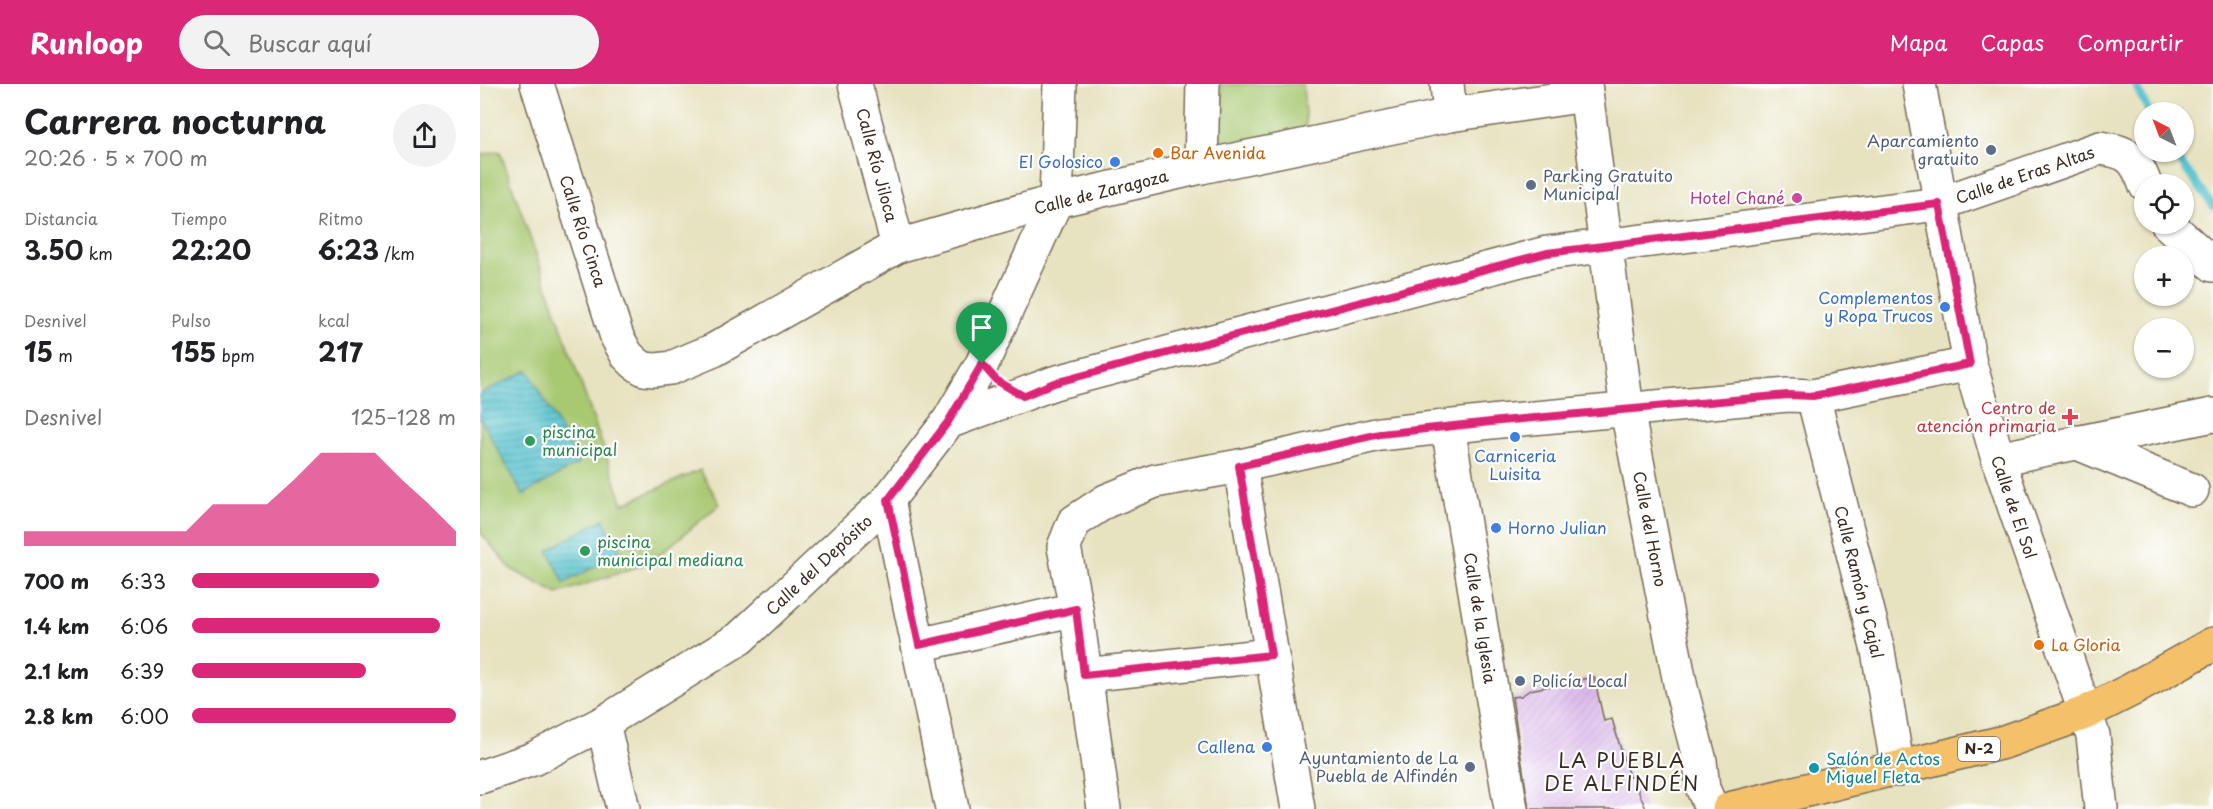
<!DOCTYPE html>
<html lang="es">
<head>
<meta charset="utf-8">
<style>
	:root { --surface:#fff; --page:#f2f2f2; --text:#202124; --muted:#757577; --accent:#db2777 }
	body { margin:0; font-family:"Playpen Sans",sans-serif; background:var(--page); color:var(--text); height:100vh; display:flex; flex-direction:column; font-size:22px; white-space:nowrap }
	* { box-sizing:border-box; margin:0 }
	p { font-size:20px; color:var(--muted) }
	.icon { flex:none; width:33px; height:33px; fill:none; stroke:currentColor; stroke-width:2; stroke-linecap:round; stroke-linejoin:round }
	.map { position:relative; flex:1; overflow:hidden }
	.sheet { display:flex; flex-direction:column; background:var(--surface); width:480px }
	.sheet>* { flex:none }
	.needle { width:39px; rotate:318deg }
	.tools { position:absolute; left:1654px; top:18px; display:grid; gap:12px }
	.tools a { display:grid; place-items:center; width:60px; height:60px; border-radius:50%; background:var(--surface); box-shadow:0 2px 4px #0004; font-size:30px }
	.pin { position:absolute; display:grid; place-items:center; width:51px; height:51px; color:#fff; margin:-62px -26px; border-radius:50% 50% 50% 0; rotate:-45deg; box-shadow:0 0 6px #0007 }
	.pin .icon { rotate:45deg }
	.round { display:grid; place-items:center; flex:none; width:63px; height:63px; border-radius:32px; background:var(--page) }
	.head { display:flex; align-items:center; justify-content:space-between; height:102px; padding:0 24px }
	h1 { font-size:33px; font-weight:700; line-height:45px }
	.stats { display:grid; grid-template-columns:repeat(3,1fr); gap:9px; height:102px; padding:6px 24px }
	.stats div { display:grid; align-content:center }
	.stats b { font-size:26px; font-weight:700 }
	.stats small { font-size:16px; font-weight:400 }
	.stats p { font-size:16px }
	.chart { height:168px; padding:12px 24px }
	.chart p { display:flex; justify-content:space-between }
	.chart svg { width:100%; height:108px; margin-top:6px; fill:var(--accent); opacity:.7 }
	ul { padding:0 24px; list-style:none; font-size:20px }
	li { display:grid; grid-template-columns:96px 72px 1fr; align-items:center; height:45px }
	li i { height:15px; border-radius:8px; background:var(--accent) }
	header { display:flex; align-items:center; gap:36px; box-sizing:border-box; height:84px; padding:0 30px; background:var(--accent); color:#fff }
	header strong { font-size:28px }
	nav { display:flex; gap:33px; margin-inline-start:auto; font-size:21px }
	.search { width:420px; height:54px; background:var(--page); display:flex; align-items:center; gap:15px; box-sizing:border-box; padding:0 21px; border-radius:33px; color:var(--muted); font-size:22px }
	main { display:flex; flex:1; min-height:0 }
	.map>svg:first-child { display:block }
</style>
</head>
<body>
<header>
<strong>Runloop</strong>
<div class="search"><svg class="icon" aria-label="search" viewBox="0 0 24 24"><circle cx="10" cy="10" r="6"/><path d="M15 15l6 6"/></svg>Buscar aquí</div>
<nav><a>Mapa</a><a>Capas</a><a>Compartir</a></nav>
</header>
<main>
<section class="sheet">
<div class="head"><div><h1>Carrera nocturna</h1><p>20:26 · 5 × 700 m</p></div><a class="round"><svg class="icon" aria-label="share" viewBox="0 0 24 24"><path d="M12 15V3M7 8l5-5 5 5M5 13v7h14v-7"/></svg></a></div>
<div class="stats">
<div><p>Distancia</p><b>3.50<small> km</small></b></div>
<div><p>Tiempo</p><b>22:20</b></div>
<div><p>Ritmo</p><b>6:23<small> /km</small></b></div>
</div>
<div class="stats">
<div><p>Desnivel</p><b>15<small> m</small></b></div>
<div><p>Pulso</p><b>155<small> bpm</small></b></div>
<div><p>kcal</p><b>217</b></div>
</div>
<div class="chart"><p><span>Desnivel</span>125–128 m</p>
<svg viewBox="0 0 160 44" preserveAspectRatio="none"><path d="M0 44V38L10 38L20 38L30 38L40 38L50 38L60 38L70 27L80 27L90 27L100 17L110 6L120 6L130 6L140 17L150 27L160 38V44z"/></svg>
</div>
<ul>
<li><b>700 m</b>6:33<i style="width:71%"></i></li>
<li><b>1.4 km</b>6:06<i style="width:94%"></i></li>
<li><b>2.1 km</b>6:39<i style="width:66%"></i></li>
<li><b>2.8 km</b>6:00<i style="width:100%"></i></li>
</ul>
</section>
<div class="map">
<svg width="1733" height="725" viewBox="0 0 1733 725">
	<defs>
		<pattern id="water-rules" width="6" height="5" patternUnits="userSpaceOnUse" patternTransform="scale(1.5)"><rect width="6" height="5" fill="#55c2cd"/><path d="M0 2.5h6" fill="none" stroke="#489ea6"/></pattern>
		<pattern id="building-hatch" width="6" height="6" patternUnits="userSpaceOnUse" patternTransform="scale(1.5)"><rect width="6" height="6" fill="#d9b4eb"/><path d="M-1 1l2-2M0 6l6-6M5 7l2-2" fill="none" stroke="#bb9bc9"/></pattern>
	</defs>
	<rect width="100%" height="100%" fill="#fff"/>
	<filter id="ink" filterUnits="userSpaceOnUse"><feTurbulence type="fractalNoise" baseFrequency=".0167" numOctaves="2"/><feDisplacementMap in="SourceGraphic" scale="12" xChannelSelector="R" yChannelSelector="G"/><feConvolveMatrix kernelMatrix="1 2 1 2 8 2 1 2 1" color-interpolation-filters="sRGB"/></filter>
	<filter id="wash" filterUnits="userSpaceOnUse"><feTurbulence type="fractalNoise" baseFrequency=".008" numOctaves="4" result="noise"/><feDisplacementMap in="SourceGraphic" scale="24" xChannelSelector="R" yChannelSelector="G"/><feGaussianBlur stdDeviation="1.35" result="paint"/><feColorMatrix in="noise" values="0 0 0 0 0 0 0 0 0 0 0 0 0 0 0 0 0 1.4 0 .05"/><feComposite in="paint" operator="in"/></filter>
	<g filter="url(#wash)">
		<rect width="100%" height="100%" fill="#e7e2c0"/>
		<g fill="#a8c871" stroke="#727948" stroke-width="1.5">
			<path d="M741 0H823L826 47 740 59Z"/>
			<path d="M20 67 143 420 220 386 240 420 171 478 77 510 31 485 0 448V71Z"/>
		</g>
		<g fill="url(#water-rules)" stroke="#487676" stroke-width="1.5">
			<path d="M48 286 99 379 43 411 0 334V310Z"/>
			<path d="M123 435 141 469 84 499 68 466Z"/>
		</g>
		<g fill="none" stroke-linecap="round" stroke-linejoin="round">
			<g stroke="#55c2cd" stroke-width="8">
				<path d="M1655 0 1669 28"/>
				<path d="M1693 68 1733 122"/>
			</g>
		</g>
		<g id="blocks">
			<path fill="url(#building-hatch)" d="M1114 593 1124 637 1132 635 1149 693 1152 692 1166 725H1049L1032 613 1041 612 1050 606Z"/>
		</g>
	</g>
	<g filter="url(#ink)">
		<use href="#blocks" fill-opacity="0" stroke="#776a57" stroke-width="1.5"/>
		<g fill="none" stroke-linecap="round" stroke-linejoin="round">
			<g stroke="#776a57" stroke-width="36">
				<g id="minor">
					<path d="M57 0 137 253 147 271 155 279 164 285 175 286 191 284 234 266 418 162 576 117 721 83 970 31 1106 11"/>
					<path d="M375 0 418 162"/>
					<path d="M967 0 970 31"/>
					<path d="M1105 0 1147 326 1201 604 1220 677 1223 705 1232 725"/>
					<path d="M1439 0 1490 280 1518 375 1613 651 1621 725"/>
					<path d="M721 83 723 0"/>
					<path d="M1688 140 1733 181"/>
					<path d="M1333 312 1398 567 1418 686"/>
					<path d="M468 338 574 299 1067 169 1459 120 1620 64C1648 68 1655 73 1665 100"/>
					<path d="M968 343 1031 725"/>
					<path d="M1595 358 1712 406"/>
					<path d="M1518 375 1733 331"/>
					<path d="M760 382 818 725"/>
					<path d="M408 416 472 725"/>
					<path d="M439 561 596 525"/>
					<path d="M604 591 791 571"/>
					<path d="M123 639 143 725"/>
					<path d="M0 693 53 675 123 639 260 554 408 416 468 338 502 280 576 117 580 0"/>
					<path d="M624 725 596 525 584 463 594 438 626 417 675 397 760 382 900 350 1020 337 1308 311 1333 312 1490 280"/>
				</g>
			</g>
			<g stroke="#776a57" stroke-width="36">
				<path id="highway" d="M1249 725 1524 658 1605 629 1653 605 1733 560"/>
			</g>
			<use href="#minor" stroke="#fff" stroke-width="33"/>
			<use href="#highway" stroke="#f4c16a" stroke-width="33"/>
		</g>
	</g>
	<g fill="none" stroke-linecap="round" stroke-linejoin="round" filter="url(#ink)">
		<g stroke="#fff" stroke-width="12">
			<path id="route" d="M1459 120 1490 280 1333 312 1308 311 1020 337 900 350 759 382 791 571 604 591 596 525 439 561 408 416 468 338 502 280 516 296 543 312 574 299 1067 169Z"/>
		</g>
		<use href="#route" stroke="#db2777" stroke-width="8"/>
	</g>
	<g fill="#5c6f8a" stroke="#fff" stroke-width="2">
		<circle cx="1511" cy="66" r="6"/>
		<circle cx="1051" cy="101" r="6"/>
		<circle cx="1040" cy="597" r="6"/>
		<circle cx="990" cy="683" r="6"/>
	</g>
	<g fill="#e8710a" stroke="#fff" stroke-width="2">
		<circle cx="678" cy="69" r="6"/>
		<circle cx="1559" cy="561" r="6"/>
	</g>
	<g fill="#3f7fe0" stroke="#fff" stroke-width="2">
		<circle cx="635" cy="78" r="6"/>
		<circle cx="1465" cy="223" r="6"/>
		<circle cx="1035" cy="353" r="6"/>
		<circle cx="1016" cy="444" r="6"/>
		<circle cx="787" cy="663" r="6"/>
	</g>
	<circle fill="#d1479c" stroke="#fff" stroke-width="2" cx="1317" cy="114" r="6"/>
	<path fill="#e0444e" stroke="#fff" stroke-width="2" d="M1587 324h6v6h6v6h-6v6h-6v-6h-6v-6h6z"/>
	<g fill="#2e9e5b" stroke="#fff" stroke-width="2">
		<circle cx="50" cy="357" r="6"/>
		<circle cx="105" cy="467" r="6"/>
	</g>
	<circle fill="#0f9aa8" stroke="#fff" stroke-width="2" cx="1334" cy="684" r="6"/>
	<g text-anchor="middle" stroke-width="4.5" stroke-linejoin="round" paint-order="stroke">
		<rect fill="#fff" stroke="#766a62" stroke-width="1.5" x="1478" y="653" width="42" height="24" rx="4.5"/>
		<g font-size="15" font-weight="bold" fill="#3b2a1e">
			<text x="1499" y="670">N-2</text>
		</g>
		<g font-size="16" fill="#4e5e75" stroke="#fff" text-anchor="end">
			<text x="1499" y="63">Aparcamiento<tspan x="1499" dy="18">gratuito</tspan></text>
			<text x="1063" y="98" text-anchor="start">Parking Gratuito<tspan x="1063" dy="18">Municipal</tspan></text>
			<text x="1052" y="603" text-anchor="start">Policía Local</text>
			<text x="978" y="680">Ayuntamiento de La<tspan x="978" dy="18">Puebla de Alfindén</tspan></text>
		</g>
		<g font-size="16" fill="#c56008" stroke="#fff" text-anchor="start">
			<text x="690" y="75">Bar Avenida</text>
			<text x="1571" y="567">La Gloria</text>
		</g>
		<g font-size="16" fill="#366cbe" stroke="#fff" text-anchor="end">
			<text x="623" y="84">El Golosico</text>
			<text x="1453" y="220">Complementos<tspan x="1453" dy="18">y Ropa Trucos</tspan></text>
			<text x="1035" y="378" text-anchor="middle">Carniceria<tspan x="1035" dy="18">Luisita</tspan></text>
			<text x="1028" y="450" text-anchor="start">Horno Julian</text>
			<text x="775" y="669">Callena</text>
		</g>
		<g font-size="16" fill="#3b2a1e" stroke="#fff">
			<text transform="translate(397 81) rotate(75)" y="6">Calle Río Jiloca</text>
			<text transform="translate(1545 91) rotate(-19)" y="6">Calle de Eras Altas</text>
			<text transform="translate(621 108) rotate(-14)" y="6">Calle de Zaragoza</text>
			<text transform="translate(103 147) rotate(72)" y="6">Calle Río Cinca</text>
			<text transform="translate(1534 423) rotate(71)" y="6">Calle de El Sol</text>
			<text transform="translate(1170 445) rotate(79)" y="6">Calle del Horno</text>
			<text transform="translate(339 481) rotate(-43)" y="6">Calle del Depósito</text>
			<text transform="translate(1379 498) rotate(76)" y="6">Calle Ramón y Cajal</text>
			<text transform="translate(1000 534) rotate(81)" y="6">Calle de la Iglesia</text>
		</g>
		<g font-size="16" fill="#b23c85" stroke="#fff" text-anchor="end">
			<text x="1305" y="120">Hotel Chané</text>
		</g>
		<g font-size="16" fill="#be3a42" stroke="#fff" text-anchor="end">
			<text x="1576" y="330">Centro de<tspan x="1576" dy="18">atención primaria</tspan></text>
		</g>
		<g font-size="16" fill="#27864d" stroke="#fff" text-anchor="start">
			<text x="62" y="354">piscina<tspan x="62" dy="18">municipal</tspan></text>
			<text x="117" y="464">piscina<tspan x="117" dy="18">municipal mediana</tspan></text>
		</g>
		<g font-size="16" fill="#0d838f" stroke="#fff" text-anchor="start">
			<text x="1346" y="681">Salón de Actos<tspan x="1346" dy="18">Miguel Fleta</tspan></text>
		</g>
		<g font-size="20" letter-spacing="1.5" fill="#3b2a1e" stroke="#fff">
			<text x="1142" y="684">LA PUEBLA<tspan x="1142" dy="23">DE ALFINDÉN</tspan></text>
		</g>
	</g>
</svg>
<div class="tools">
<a><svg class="needle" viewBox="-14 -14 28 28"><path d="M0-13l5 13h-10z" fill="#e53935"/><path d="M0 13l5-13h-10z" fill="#757577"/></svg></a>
<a><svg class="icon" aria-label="locate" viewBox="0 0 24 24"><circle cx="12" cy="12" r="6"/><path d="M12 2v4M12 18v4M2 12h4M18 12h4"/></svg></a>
<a>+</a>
<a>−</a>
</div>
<div class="pin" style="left:502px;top:280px;background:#1e9e55"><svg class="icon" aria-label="arrive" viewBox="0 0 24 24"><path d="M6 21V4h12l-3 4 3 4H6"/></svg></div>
</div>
</main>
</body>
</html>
